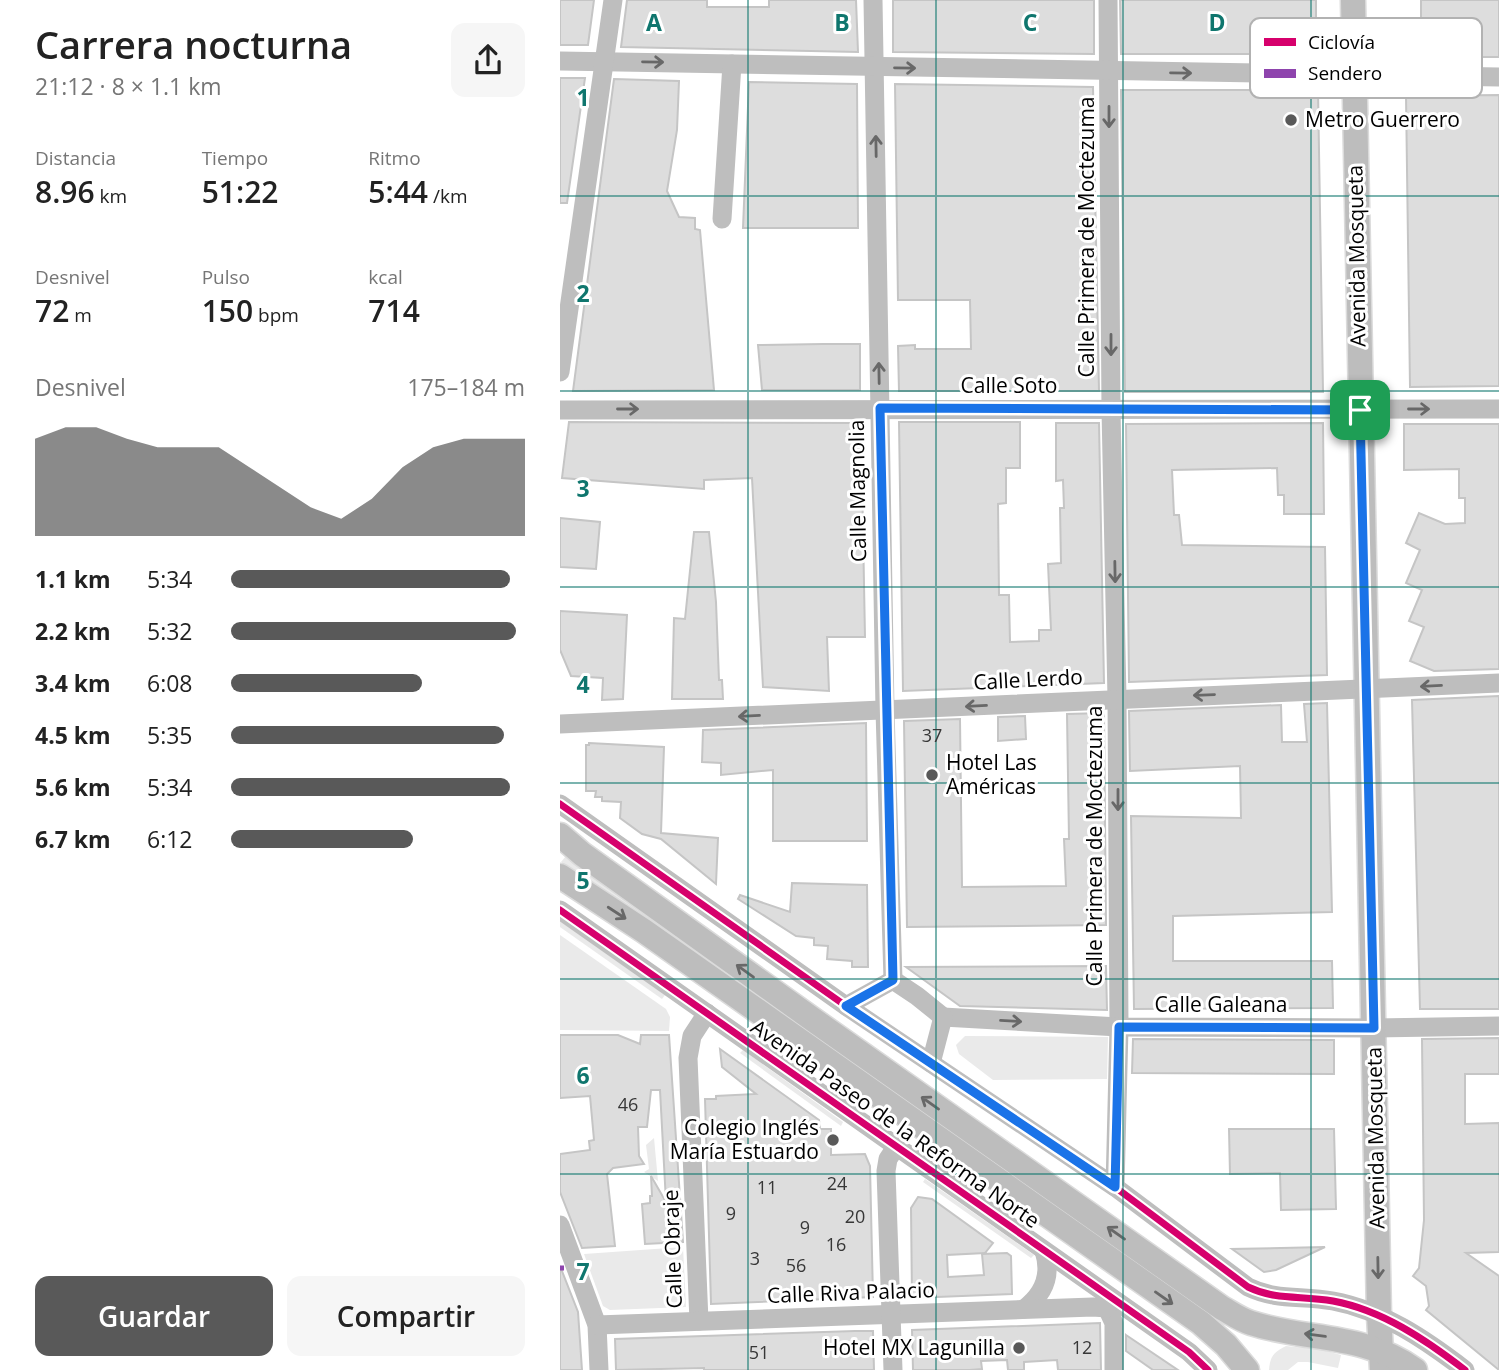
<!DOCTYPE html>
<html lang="es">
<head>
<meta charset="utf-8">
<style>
	:root { --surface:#fff; --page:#f6f6f6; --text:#222; --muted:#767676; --accent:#595959 }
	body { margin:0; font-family:"Open Sans",sans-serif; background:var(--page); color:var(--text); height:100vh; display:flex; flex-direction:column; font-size:26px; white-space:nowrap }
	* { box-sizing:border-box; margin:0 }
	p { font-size:23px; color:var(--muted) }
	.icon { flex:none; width:38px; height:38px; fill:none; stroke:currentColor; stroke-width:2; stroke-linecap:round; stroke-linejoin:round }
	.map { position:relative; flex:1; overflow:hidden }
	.sheet { display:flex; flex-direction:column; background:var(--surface); width:560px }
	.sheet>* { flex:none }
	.pin { position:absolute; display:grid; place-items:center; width:60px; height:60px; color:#fff; margin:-30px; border-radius:14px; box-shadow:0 4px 10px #0006 }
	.round { display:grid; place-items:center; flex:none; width:74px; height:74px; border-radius:14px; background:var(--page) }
	.headline { display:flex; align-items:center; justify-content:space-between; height:119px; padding:0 35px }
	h1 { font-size:38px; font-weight:600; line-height:52px }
	.stats { display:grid; grid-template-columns:repeat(3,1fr); gap:10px; height:119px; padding:7px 35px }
	.stats div { display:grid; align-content:center }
	.stats b { font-size:30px; font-weight:600 }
	.stats small { font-size:19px; font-weight:400 }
	.stats p { font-size:19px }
	.chart { height:196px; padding:14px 35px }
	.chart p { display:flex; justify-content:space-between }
	.chart svg { width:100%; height:126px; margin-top:7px; fill:var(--accent); opacity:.7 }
	.primary-button { display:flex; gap:14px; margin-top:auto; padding:14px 35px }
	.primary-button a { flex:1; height:80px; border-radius:14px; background:var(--accent); color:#fff; font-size:28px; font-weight:600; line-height:80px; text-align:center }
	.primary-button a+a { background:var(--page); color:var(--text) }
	ul { padding:0 35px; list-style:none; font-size:23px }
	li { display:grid; grid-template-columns:112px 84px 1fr; align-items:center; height:52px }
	li i { height:18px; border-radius:9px; background:var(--accent) }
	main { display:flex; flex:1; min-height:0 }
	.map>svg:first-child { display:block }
</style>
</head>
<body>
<main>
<section class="sheet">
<div class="headline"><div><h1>Carrera nocturna</h1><p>21:12 · 8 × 1.1 km</p></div><a class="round"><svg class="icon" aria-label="share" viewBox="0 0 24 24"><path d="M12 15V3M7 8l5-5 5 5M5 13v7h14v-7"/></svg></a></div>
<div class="stats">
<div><p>Distancia</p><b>8.96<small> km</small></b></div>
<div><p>Tiempo</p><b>51:22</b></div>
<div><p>Ritmo</p><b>5:44<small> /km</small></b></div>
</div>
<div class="stats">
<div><p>Desnivel</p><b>72<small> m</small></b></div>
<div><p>Pulso</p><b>150<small> bpm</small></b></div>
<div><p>kcal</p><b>714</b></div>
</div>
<div class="chart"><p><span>Desnivel</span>175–184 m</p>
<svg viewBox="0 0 160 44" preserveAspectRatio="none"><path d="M0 44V10L10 6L20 6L30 10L40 13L50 13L60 13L70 20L80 27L90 34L100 38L110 31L120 20L130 13L140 10L150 10L160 10V44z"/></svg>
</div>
<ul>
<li><b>1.1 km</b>5:34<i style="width:95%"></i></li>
<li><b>2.2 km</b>5:32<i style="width:97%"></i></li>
<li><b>3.4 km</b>6:08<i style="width:65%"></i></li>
<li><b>4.5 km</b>5:35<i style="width:93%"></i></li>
<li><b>5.6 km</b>5:34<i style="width:95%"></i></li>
<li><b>6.7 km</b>6:12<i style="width:62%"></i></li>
</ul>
<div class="primary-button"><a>Guardar</a><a>Compartir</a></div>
</section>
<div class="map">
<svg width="939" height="1370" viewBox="0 0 939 1370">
	<rect width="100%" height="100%" fill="#fff"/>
	<g fill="#eaeaea">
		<path d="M6 856 665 1324 663 1328 1 862Z"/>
		<path d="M0 921 105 995 102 999 0 927Z"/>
		<path d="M0 935 106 1009 110 1017 109 1031 0 1030Z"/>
		<path d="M405 1036 548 1037 547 1079 433 1080 399 1054 396 1045Z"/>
		<path d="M183 1050 283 1122 281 1126 180 1053Z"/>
		<path d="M94 1138 98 1181 84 1172 89 1169 86 1145Z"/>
		<path d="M365 1179 474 1255 471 1258 363 1182Z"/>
		<path d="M123 1247 126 1307 50 1310 43 1306 24 1254Z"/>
		<path d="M726 1346 763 1350 781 1355 778 1368 748 1362H738L728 1370H709C710 1356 714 1352 726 1346Z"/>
	</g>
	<g fill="#ddd" stroke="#c5c5c5" stroke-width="2">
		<path d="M0 0H34L28 45H0Z"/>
		<path d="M67 0H147V7H209V0H296L298 52 61 47Z"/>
		<path d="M333 0H534V54L333 52Z"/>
		<path d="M560 0H756V57L701 58 702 54H561Z"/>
		<rect x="861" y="0" width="78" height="57"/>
		<path d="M0 78H25L7 203H0Z"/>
		<path d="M54 79 119 81 117 130 107 191 119 217 135 218V229L140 230 154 390 13 391Z"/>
		<path d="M189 82 297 84 298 228H183Z"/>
		<path d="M335 84 533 87 539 391H339L338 346 355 345V349H411L410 300H338Z"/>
		<path d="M561 90H758L763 392H565Z"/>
		<path d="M939 95V386L850 387 846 96Z"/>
		<path d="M263 344H300V390H202L198 345Z"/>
		<path d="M9 422 301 423 305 637H267L269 691 203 687 192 478 144 480V489L2 478Z"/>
		<path d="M339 422H460V468H446V503L438 504 439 595H449L450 642 479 641V630H491L488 564 501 563 500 508H504L503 480 496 481V423H539L544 683 343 691Z"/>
		<path d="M763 423 764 514H724V495H718L717 468 612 470 614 515H619L622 545 765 547 767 675 569 682 566 424Z"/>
		<path d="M844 424H939V669L874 671 850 661 864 627 849 621 862 590 846 583 860 550 846 543 859 513 885 524 905 523V498H899V469L844 470Z"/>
		<path d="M0 518 40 522 36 569 0 567Z"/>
		<path d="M134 532H149L156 602 159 680H162L163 699H112L114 618 125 619Z"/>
		<path d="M0 611 67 615 63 699 42 700 43 678 11 676 0 650Z"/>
		<path d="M939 696V1009H860L852 700Z"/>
		<path d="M767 703 772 912 613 916V961H772L773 1008 574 1009 571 816 681 818 680 766 570 771 569 711 721 705 722 742H747L744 704Z"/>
		<path d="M544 713 546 925 347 927 344 721 400 719 402 887 506 886 504 839H509L507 714Z"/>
		<path d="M465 716 466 739 438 741V717Z"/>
		<path d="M306 723 307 841H213V770L161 775V763L142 762 143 730Z"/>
		<path d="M29 743 104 747 101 833 158 838 156 884 101 839 82 834 60 818 61 802 42 801V797H35L36 791H26V745H29Z"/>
		<path d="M232 883 307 885 308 967H292V961L267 959 268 946 254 945V938L236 936 178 899 180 895 230 912Z"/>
		<path d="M546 966 547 1010 400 1006 346 967Z"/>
		<path d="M0 1035H58L80 1044 81 1035H109L123 1242 85 1244 82 1204 90 1203V1196H92L91 1176 106 1202 100 1090H91L87 1127H78L79 1156 84 1164 53 1168 47 1174 55 1246 22 1248 0 1192V1154L30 1150 29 1141 34 1140 30 1096 0 1098Z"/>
		<path d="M939 1038V1074H905V1124L939 1123V1252L906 1253 939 1276V1370L866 1310 869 1306 866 1286 853 1276 859 1268 864 1220 862 1039Z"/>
		<path d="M573 1039 774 1040V1074L572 1073Z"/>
		<path d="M160 1049 259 1120 260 1129H271V1155L305 1154 310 1166 313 1297 151 1304 145 1099H156V1096L196 1094 162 1067Z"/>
		<path d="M669 1129H774L776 1209 721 1210 720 1173 670 1174Z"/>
		<path d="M358 1197 372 1199 433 1243 425 1253 387 1255 388 1277 424 1275 422 1254 447 1253 451 1256 452 1294 352 1298 351 1208Z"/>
		<path d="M765 1247 716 1270 704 1272 672 1249Z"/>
		<path d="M0 1266 18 1312 22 1370H0Z"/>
		<path d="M540 1323 541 1370H498L497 1360 464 1362V1370H448L447 1360 421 1361 422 1369 410 1370H353L352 1330Z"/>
		<path d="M295 1331H313L314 1370H144V1368L56 1370 55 1339Z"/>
		<path d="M566 1335 618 1370H593L566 1351Z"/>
	</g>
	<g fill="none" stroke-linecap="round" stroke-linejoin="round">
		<g stroke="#dbdbdb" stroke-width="27">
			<g id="major">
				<path d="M793 0 819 1316 822 1370"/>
				<path d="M0 835 22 854 255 1021 662 1308C671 1313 681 1320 691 1323 747 1341 804 1333 855 1370"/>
				<path d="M0 876 84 931 641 1323 666 1345 687 1370"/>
			</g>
		</g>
		<g stroke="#bebebe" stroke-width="19">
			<path d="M313 0 325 710 333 980"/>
			<path d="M548 0 551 410 557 698 559 1027 555 1187"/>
			<path d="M0 61 939 77"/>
			<path d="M162 219 172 64"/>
			<path d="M0 372 53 0"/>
			<path d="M0 410 939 409"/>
			<path d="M0 724 939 683"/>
			<path d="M0 804 286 1006 555 1187 688 1287C717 1301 742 1295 773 1301 822 1310 866 1340 905 1370"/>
			<path d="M0 910 629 1352 648 1370"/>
			<path d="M333 980 357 996 383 1017"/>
			<path d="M286 1006 333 980"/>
			<path d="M383 1017 559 1027 814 1028 939 1026"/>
			<path d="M371 1063 383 1017"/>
			<path d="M0 1225 37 1325 39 1370"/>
			<path d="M553 1300 547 1308 554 1323V1370"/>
			<path d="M464 1309C484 1294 492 1275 484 1251"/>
			<path d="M139 1321 128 1058 132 1036 147 1013"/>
			<path d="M37 1325 533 1307 547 1308"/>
			<path d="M333 1370 326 1171 328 1159 336 1147"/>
		</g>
		<use href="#major" stroke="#bdbdbd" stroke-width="24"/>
		<path stroke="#8e44ad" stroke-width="5" stroke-dasharray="10 5" stroke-linecap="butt" d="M0 1268H4"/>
		<g stroke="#fff" stroke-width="11">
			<g id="cycleway">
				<path d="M0 804 286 1006 555 1187 688 1287C717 1301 742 1295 773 1301 822 1310 866 1340 905 1370"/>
				<path d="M0 910 629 1352 648 1370"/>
			</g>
		</g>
		<use href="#cycleway" stroke="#d6006c" stroke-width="7"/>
	</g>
	<defs><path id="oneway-shaft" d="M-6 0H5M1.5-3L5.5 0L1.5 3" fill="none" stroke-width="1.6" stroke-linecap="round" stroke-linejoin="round" transform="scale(1.75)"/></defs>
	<g stroke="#686868">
		<use href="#oneway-shaft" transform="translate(93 62) rotate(1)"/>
		<use href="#oneway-shaft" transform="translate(345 68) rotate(1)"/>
		<use href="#oneway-shaft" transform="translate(621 73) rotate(1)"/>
		<use href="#oneway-shaft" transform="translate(549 117) rotate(90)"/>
		<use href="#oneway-shaft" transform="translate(316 146) rotate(-91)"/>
		<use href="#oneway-shaft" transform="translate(551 345) rotate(90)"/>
		<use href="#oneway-shaft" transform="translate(319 373) rotate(-91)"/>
		<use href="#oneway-shaft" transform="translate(68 409)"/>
		<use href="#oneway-shaft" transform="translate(859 409)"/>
		<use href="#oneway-shaft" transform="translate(555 572) rotate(89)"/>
		<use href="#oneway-shaft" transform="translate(871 686) rotate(177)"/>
		<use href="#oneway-shaft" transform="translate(644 695) rotate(178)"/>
		<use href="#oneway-shaft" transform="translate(416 706) rotate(177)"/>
		<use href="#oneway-shaft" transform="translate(189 716) rotate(177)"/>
		<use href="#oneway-shaft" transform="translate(558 800) rotate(90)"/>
		<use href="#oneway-shaft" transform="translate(57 913) rotate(33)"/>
		<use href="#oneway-shaft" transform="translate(185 971) rotate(-144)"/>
		<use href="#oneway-shaft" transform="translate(451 1021) rotate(3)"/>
		<use href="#oneway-shaft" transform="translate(370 1103) rotate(-145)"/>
		<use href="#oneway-shaft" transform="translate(556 1233) rotate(-145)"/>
		<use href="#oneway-shaft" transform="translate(818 1268) rotate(89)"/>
		<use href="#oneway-shaft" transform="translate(604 1298) rotate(35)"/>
		<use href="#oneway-shaft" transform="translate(755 1335) rotate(-172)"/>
	</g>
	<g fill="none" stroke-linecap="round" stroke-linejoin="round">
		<g stroke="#fff" stroke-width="14">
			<path id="route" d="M320 408 800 410 814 1028 559 1027 555 1187 286 1006 333 980Z"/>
		</g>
		<use href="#route" stroke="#1a73e8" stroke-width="9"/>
	</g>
	<path fill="none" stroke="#0f766e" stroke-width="2" stroke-opacity="0.55" d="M188 0V1370M376 0V1370M563 0V1370M751 0V1370M0 196H939M0 391H939M0 587H939M0 783H939M0 979H939M0 1174H939"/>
	<g fill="#595959" stroke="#fff" stroke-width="2.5">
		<circle cx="731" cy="120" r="7"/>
		<circle cx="372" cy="775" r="7"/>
		<circle cx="273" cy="1140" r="7"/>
		<circle cx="459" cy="1348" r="7"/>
	</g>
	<g text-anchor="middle" stroke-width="6" stroke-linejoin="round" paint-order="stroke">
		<g font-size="18" fill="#373737">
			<text x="372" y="742">37</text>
			<text x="68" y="1111">46</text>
			<text x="277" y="1190">24</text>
			<text x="207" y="1194">11</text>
			<text x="171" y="1220">9</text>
			<text x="295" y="1223">20</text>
			<text x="245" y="1234">9</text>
			<text x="276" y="1251">16</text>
			<text x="195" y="1265">3</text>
			<text x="236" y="1272">56</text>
			<text x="522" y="1354">12</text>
			<text x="199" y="1359">51</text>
		</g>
		<g font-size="21" fill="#000" stroke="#fff" text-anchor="start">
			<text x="745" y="127">Metro Guerrero</text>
			<text x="386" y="770">Hotel Las<tspan x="386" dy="24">Américas</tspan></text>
			<text x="259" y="1135" text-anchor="end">Colegio Inglés<tspan x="259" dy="24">María Estuardo</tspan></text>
			<text x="445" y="1355" text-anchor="end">Hotel MX Lagunilla</text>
		</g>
		<g font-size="21" fill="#000" stroke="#fff">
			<text transform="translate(527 237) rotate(-90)" y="7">Calle Primera de Moctezuma</text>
			<text transform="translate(797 256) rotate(-91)" y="7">Avenida Mosqueta</text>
			<text x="449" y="393">Calle Soto</text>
			<text transform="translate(298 491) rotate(-91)" y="7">Calle Magnolia</text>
			<text transform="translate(468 680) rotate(-3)" y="7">Calle Lerdo</text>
			<text transform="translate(535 846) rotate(-90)" y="7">Calle Primera de Moctezuma</text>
			<text x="661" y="1012">Calle Galeana</text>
			<text transform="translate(335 1124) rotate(35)" y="7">Avenida Paseo de la Reforma Norte</text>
			<text transform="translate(816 1138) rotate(-91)" y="7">Avenida Mosqueta</text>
			<text transform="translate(113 1249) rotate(-92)" y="7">Calle Obraje</text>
			<text transform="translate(291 1293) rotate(-2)" y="7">Calle Riva Palacio</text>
		</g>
	</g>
	<rect x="690" y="18" width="232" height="80" rx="10" fill="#fff" stroke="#b2b2b2" stroke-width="2"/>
	<rect x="704" y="38" width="32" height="8" fill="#d6006c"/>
	<rect x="704" y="69" width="32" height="9" fill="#8e44ad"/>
	<g font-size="19" fill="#000">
		<text x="748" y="49">Ciclovía</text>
		<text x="748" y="80">Sendero</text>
	</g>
	<g font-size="23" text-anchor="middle" font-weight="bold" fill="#0f766e" stroke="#fff" stroke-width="6" stroke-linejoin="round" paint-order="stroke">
		<text x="94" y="31">A</text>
		<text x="282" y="31">B</text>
		<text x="470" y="31">C</text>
		<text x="657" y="31">D</text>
		<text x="23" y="106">1</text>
		<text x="23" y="302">2</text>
		<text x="23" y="497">3</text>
		<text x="23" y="693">4</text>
		<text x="23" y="889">5</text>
		<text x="23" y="1084">6</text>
		<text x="23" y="1280">7</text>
	</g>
</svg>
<div class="pin" style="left:800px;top:410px;background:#1e9e55"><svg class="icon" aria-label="arrive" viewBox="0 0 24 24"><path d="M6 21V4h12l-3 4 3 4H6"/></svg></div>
</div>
</main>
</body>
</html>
